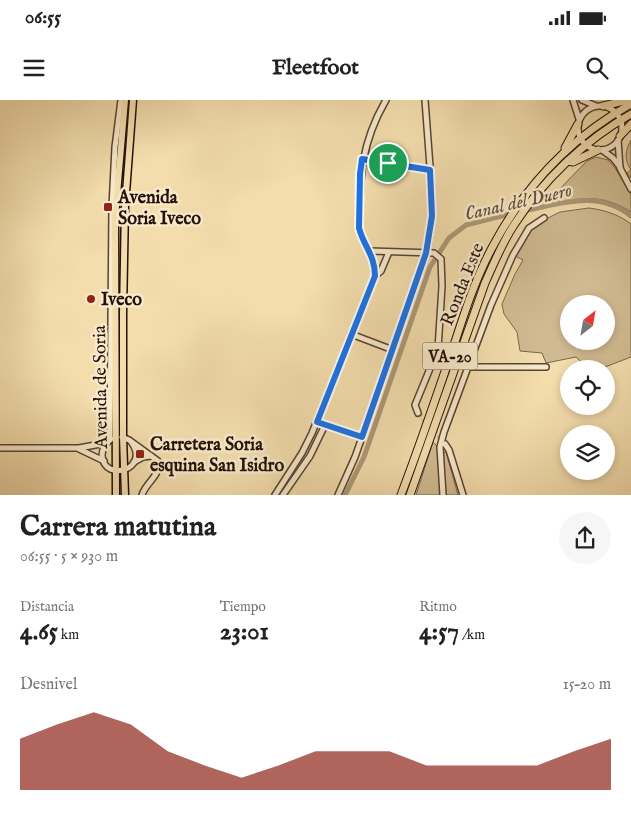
<!DOCTYPE html>
<html lang="es">
<head>
<meta charset="utf-8">
<style>
	:root { --surface:#fff; --page:#f6f6f6; --text:#222; --muted:#767676; --accent:#8f2418 }
	body { margin:0; font-family:"IM FELL English",serif; background:var(--page); color:var(--text); height:100vh; display:flex; flex-direction:column; font-size:19px; white-space:nowrap }
	* { box-sizing:border-box; margin:0 }
	p { font-size:16px; color:var(--muted) }
	.icon { flex:none; width:28px; height:28px; fill:none; stroke:currentColor; stroke-width:2; stroke-linecap:round; stroke-linejoin:round }
	.map { position:relative; height:395px; overflow:hidden }
	.drawer { display:flex; flex-direction:column; background:var(--surface); flex:1 }
	.drawer>* { flex:none }
	.needle { width:32px; rotate:31deg }
	.controls { position:absolute; left:560px; top:195px; display:grid; gap:10px }
	.controls a { display:grid; place-items:center; width:55px; height:55px; border-radius:50%; background:var(--surface); box-shadow:0 2px 8px #0003; font-size:25px }
	.pin { position:absolute; display:grid; place-items:center; width:42px; height:42px; color:#fff; margin:-21px; border:2px solid #fff; border-radius:50%; box-shadow:0 1px 5px #0007 }
	.round { display:grid; place-items:center; flex:none; width:52px; height:52px; border-radius:26px; background:var(--page) }
	.summary { display:flex; align-items:center; justify-content:space-between; height:85px; padding:0 20px }
	h1 { font-size:28px; font-weight:700; line-height:38px }
	.stats { display:grid; grid-template-columns:repeat(3,1fr); gap:8px; height:85px; padding:5px 20px }
	.stats div { display:grid; align-content:center }
	.stats b { font-size:25px; font-weight:700 }
	.stats small { font-size:14px; font-weight:400 }
	.stats p { font-size:14px }
	.chart { height:140px; padding:10px 20px }
	.chart p { display:flex; justify-content:space-between }
	.chart svg { width:100%; height:90px; margin-top:5px; fill:var(--accent); opacity:.7 }
	.status { display:flex; justify-content:space-between; align-items:center; height:35px; padding:0 25px; background:var(--surface); direction:ltr }
	.status svg { height:14px; fill:currentColor }
	header { display:flex; justify-content:space-between; align-items:center; height:65px; padding:0 20px; background:var(--surface); font-size:22px; font-weight:700 }
	.map>svg:first-child { display:block }
</style>
</head>
<body>
<div class="status"><b>06:55</b><svg viewBox="0 0 49 12"><path d="M0 12V9h3v3zM5 12V6h3v6zM10 12V3h3v9zM15 12V0h3v12zM26 1h20v11H26zM47 4h2v5h-2z"/></svg></div>
<header><svg class="icon" aria-label="menu" viewBox="0 0 24 24"><path d="M4 6h16M4 12h16M4 18h16"/></svg>Fleetfoot<svg class="icon" aria-label="search" viewBox="0 0 24 24"><circle cx="10" cy="10" r="6"/><path d="M15 15l6 6"/></svg></header>
<div class="map">
<svg width="631" height="395" viewBox="0 0 631 395">
	<rect width="100%" height="100%" fill="#f3ddad"/>
	<filter id="stains"><feTurbulence type="fractalNoise" baseFrequency=".004" numOctaves="4"/><feColorMatrix values="0 0 0 0 .2 0 0 0 0 .09 0 0 0 0 .02 0 0 0 .5 -.17"/></filter>
	<radialGradient id="worn" r=".72"><stop offset=".6" stop-color="#630" stop-opacity="0"/><stop offset="1" stop-color="#630" stop-opacity=".3"/></radialGradient>
	<g fill="#d0ba91" stroke="#7a664e" fill-rule="evenodd">
		<path d="M631 40V78L627 73 631 70C624 59 625 51 631 40Z"/>
		<path d="M596 57 608 60 615 68 631 95V112C611 99 592 96 569 101 561 102 553 105 545 104L587 61Z"/>
		<path d="M589 108C604 110 618 114 631 124V257L605 267 588 269 576 257 546 263 542 253 520 251 517 232 504 214 502 204 515 174 523 160 515 156 532 129 546 119 560 112ZM569 204H606V241H569Z"/>
		<path d="M433 342 439 348 440 395H416Z"/>
		<path d="M446 352 458 395H445L442 353Z"/>
	</g>
	<g fill="none" stroke-linecap="round" stroke-linejoin="round">
		<g stroke="#ad9876" stroke-width="5">
			<path d="M523 111C560 104 598 89 631 116"/>
			<path d="M345 395 364 357 430 167 449 138 466 125 514 113"/>
		</g>
		<path stroke="#d4be95" stroke-width="5" stroke-dasharray="5 2.5" stroke-linecap="butt" d="M418 313 444 342"/>
		<g stroke="#584433" stroke-width="8">
			<g id="minor">
				<path d="M573 0 579 19"/>
				<path d="M582 0 596 6"/>
				<circle cx="600" cy="28" r="22"/>
				<path d="M618 40 620 68 631 89"/>
				<path d="M602 50 613 58 620 67"/>
				<path d="M362 59 430 70"/>
				<path d="M370 151 434 153 441 159 442 186 438 249 415 305 418 313"/>
				<path d="M375 176 381 171 389 152"/>
				<path d="M351 234 393 250"/>
				<path d="M468 267H546"/>
				<path d="M317 322 362 337"/>
				<path d="M122 337 129 340 158 361C161 376 146 382 142 395"/>
				<path d="M111 339C106 343 102 348 102 356 105 383 150 369 132 343"/>
				<path d="M110 340 112 107 115 47 121 0"/>
				<path d="M445 344 449 350 463 395"/>
				<path d="M0 348H79L106 343"/>
				<path d="M79 349 104 361"/>
				<path d="M134 362 143 357 151 356"/>
				<path d="M275 395 302 353 312 333 375 176C375 155 364 147 359 128 360 78 360 45 386 0"/>
				<path d="M283 395 310 356 325 325"/>
				<path d="M338 395 355 357 427 153 432 117 431 80 425 0"/>
				<path d="M443 395 440 347 444 332 491 205 513 155 529 128 544 118"/>
			</g>
		</g>
		<g stroke="#24110a" stroke-width="9">
			<g id="major">
				<path d="M116 395 115 118 125 0"/>
				<path d="M125 395 123 337V214L125 106 133 0"/>
			</g>
		</g>
		<g stroke="#24110a" stroke-width="9">
			<g id="highway">
				<path d="M603 6 628 0"/>
				<path d="M620 36 631 24"/>
				<path d="M565 48 578 24"/>
				<path d="M568 61 573 62 598 50"/>
				<path d="M401 395C420 345 437 295 454 245 465 211 476 177 493 146 525 86 572 37 631 4"/>
				<path d="M410 395 485 183C494 163 502 143 514 125 543 80 585 40 631 14"/>
			</g>
		</g>
		<use href="#minor" stroke="#f7e9ca" stroke-width="5"/>
		<use href="#major" stroke="#f3ddad" stroke-width="6"/>
		<use href="#highway" stroke="#f3ddad" stroke-width="7"/>
	</g>
	<g fill="none" stroke-linecap="round" stroke-linejoin="round">
		<g stroke="#fff" stroke-width="10">
			<path id="route" d="M362 59 430 70 432 116 426 153 362 337 317 322 375 176C375 155 364 147 359 128L360 74Z"/>
		</g>
		<use href="#route" stroke="#1a73e8" stroke-width="6"/>
	</g>
	<g fill="#8f2418" stroke="#f7e9ca" stroke-width="2">
		<rect x="103" y="102" width="10" height="10" rx="2.5"/>
		<circle cx="91" cy="199" r="5"/>
		<rect x="135" y="349" width="10" height="10" rx="2.5"/>
	</g>
	<g text-anchor="middle" stroke-width="5" stroke-linejoin="round" paint-order="stroke">
		<rect fill="#f7e9ca" stroke="#635244" stroke-width="1" x="422.5" y="242.5" width="55" height="27" rx="4"/>
		<g font-size="16" font-weight="bold" fill="#24110a">
			<text x="450" y="262">VA-20</text>
		</g>
		<g font-size="18" font-weight="bold" fill="#24110a" stroke="#f7e9ca" text-anchor="start">
			<text x="118" y="103">Avenida<tspan x="118" dy="21">Soria Iveco</tspan></text>
			<text x="101" y="205">Iveco</text>
			<text x="150" y="350">Carretera Soria<tspan x="150" dy="21">esquina San Isidro</tspan></text>
		</g>
		<g font-size="18" fill="#24110a" stroke="#f7e9ca">
			<text transform="translate(462 184) rotate(-68)" y="6">Ronda Este</text>
			<text transform="translate(100 287) rotate(-91)" y="6">Avenida de Soria</text>
		</g>
		<g font-size="19" font-style="italic" fill="#624e3b" stroke="#f7e9ca">
			<text transform="translate(518 101) rotate(-13)" y="7">Canal del Duero</text>
		</g>
	</g>
	<rect width="100%" height="100%" filter="url(#stains)"/>
	<rect width="100%" height="100%" fill="url(#worn)"/>
</svg>
<div class="controls">
<a><svg class="needle" viewBox="-14 -14 28 28"><path d="M0-13l5 13h-10z" fill="#e53935"/><path d="M0 13l5-13h-10z" fill="#767676"/></svg></a>
<a><svg class="icon" aria-label="locate" viewBox="0 0 24 24"><circle cx="12" cy="12" r="6"/><path d="M12 2v4M12 18v4M2 12h4M18 12h4"/></svg></a>
<a><svg class="icon" aria-label="layers" viewBox="0 0 24 24"><path d="M12 4l9 5-9 5-9-5zM3 14l9 5 9-5"/></svg></a>
</div>
<div class="pin" style="left:388px;top:63px;background:#1e9e55"><svg class="icon" aria-label="arrive" viewBox="0 0 24 24"><path d="M6 21V4h12l-3 4 3 4H6"/></svg></div>
</div>
<section class="drawer">
<div class="summary"><div><h1>Carrera matutina</h1><p>06:55 · 5 × 930 m</p></div><a class="round"><svg class="icon" aria-label="share" viewBox="0 0 24 24"><path d="M12 15V3M7 8l5-5 5 5M5 13v7h14v-7"/></svg></a></div>
<div class="stats">
<div><p>Distancia</p><b>4.65<small> km</small></b></div>
<div><p>Tiempo</p><b>23:01</b></div>
<div><p>Ritmo</p><b>4:57<small> /km</small></b></div>
</div>
<div class="chart"><p><span>Desnivel</span>15–20 m</p>
<svg viewBox="0 0 160 44" preserveAspectRatio="none"><path d="M0 44V19L10 12L20 6L30 12L40 25L50 32L60 38L70 32L80 25L90 25L100 25L110 32L120 32L130 32L140 32L150 25L160 19V44z"/></svg>
</div>
</section>
</body>
</html>
